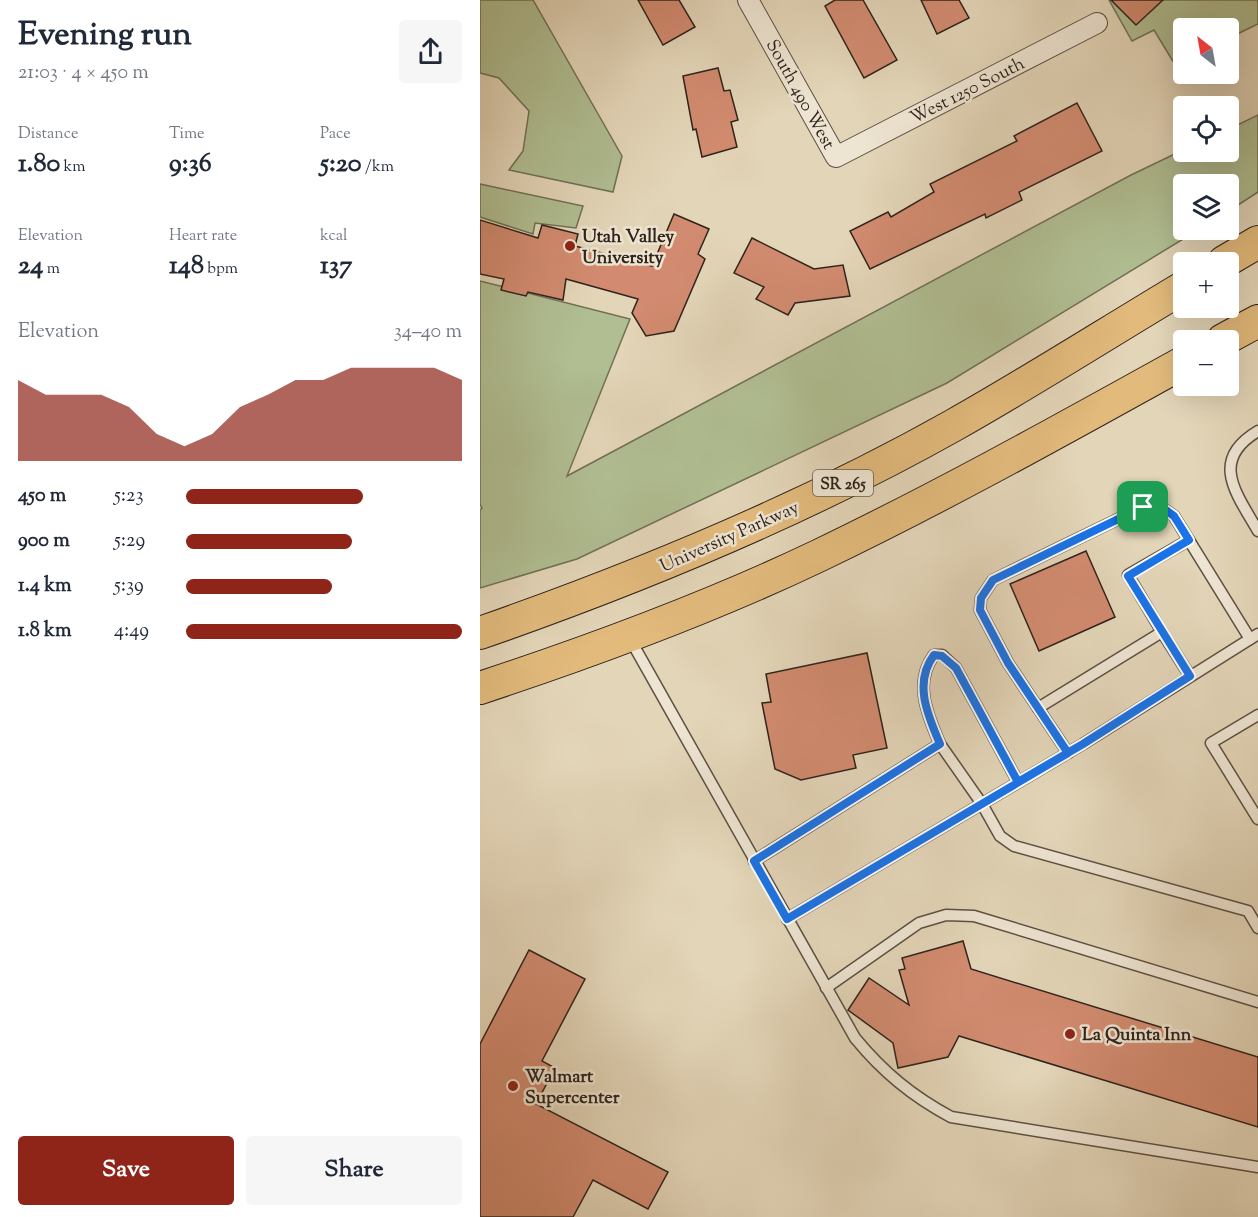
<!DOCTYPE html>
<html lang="en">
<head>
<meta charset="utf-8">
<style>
	:root { --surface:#fff; --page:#f6f6f7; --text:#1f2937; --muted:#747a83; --accent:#8f2418 }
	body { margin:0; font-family:"Sorts Mill Goudy",serif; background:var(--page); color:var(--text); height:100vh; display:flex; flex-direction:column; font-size:22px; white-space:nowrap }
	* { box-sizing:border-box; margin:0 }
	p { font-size:20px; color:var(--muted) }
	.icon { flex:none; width:33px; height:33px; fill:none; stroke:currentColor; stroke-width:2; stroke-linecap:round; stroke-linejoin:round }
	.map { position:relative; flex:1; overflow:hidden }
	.side { display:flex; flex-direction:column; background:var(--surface); width:480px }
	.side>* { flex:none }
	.needle { width:39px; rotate:329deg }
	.buttons { position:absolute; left:693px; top:18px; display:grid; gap:12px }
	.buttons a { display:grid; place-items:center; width:66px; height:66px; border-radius:6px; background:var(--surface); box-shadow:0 6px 24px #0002; font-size:30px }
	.pin { position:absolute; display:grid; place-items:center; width:51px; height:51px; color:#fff; margin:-26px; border-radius:12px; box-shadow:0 3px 9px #0006 }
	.round { display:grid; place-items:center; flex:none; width:63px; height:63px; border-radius:6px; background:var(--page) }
	.headline { display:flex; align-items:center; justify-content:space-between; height:102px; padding:0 18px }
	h1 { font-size:33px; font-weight:700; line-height:45px }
	.figures { display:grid; grid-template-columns:repeat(3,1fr); gap:9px; height:102px; padding:6px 18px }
	.figures div { display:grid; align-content:center }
	.figures b { font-size:26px; font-weight:700 }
	.figures small { font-size:16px; font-weight:400 }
	.figures p { font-size:16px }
	.chart { height:168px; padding:12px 18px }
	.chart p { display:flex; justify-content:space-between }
	.chart svg { width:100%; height:108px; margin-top:6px; fill:var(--accent); opacity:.7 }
	.primary-button { display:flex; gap:12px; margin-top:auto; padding:12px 18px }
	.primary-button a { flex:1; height:69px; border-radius:6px; background:var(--accent); color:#fff; font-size:24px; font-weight:700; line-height:69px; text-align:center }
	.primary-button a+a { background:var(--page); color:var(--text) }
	ul { padding:0 18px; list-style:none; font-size:20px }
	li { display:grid; grid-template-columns:96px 72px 1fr; align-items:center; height:45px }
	li i { height:15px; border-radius:8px; background:var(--accent) }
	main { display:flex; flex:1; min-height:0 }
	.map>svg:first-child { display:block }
</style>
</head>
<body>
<main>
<section class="side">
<div class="headline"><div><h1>Evening run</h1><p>21:03 · 4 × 450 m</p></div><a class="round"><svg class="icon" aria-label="share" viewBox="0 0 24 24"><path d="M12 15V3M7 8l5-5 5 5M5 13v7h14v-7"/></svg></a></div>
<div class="figures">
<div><p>Distance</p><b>1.80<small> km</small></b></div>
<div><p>Time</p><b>9:36</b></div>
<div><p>Pace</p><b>5:20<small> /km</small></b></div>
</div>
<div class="figures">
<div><p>Elevation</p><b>24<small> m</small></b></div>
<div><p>Heart rate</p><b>148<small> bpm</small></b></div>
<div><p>kcal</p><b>137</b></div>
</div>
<div class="chart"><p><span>Elevation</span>34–40 m</p>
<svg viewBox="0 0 160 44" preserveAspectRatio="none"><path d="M0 44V11L10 17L20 17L30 17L40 22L50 33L60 38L70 33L80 22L90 17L100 11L110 11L120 6L130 6L140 6L150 6L160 11V44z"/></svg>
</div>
<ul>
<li><b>450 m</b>5:23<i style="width:64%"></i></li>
<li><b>900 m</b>5:29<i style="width:60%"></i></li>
<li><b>1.4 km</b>5:39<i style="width:53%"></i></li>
<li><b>1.8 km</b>4:49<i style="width:100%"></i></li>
</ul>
<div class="primary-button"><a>Save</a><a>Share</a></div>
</section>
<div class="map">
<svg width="778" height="1217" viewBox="0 0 778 1217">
	<rect width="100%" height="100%" fill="#e3d5b8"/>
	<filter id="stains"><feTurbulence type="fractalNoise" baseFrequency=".00333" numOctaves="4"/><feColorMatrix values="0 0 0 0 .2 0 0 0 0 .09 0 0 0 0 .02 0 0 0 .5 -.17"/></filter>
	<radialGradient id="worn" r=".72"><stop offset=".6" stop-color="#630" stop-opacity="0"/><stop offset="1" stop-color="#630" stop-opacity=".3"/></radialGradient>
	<g fill="#b0be92" stroke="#707057" stroke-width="1.5">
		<path d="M0 0H53L142 156 133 192 29 170 43 151 49 111 19 78 0 73Z"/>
		<path d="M629 0H778V24L749 38 748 28H704L703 59 694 63 674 30 652 41Z"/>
		<path d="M778 115V192L749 211 748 184H704V230H718L467 383 97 559 0 588V510L2 508 0 504V281L150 319 87 476 651 175 703 150 748 152 749 129Z"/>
		<path d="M0 184 103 206 96 228 55 223 53 234 0 217Z"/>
	</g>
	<g fill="#d28b70" stroke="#2f231c" stroke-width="1.5">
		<path d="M158 0H199L215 27 183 45Z"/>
		<path d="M355 0H383L417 60 384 78 345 6Z"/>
		<path d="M441 0H479L489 18 457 34Z"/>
		<path d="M631 0H683L656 25Z"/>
		<path d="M238 68 244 91 250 90 258 120 251 122 257 147 222 157 216 129 213 130 203 76Z"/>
		<path d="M597 103 622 151 539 192 542 200 506 218 505 214 390 269 370 231 408 212 411 217 454 192 450 184 537 141 534 136Z"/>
		<path d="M194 214 229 229 218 254 225 259 194 331 166 336 152 313 158 299 86 279 83 300 48 292 46 296 21 290 24 279 0 274V220L58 238 62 225 98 234 95 246 172 266Z"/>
		<path d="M272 238 334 269 363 265 370 296 315 303 308 315 276 299 284 287 254 273Z"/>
		<path d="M606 551 635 617 559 651 530 584Z"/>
		<path d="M387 653 407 748 373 755 376 768 321 780 295 769 282 703 291 702 286 674Z"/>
		<path d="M483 941 491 969 778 1057V1127L479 1036 468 1057 418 1068 413 1043 368 1010 389 978 429 1005 419 970 425 969 422 958Z"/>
		<path d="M49 950 105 979 62 1061 75 1068 56 1104 188 1172 168 1209 113 1180 93 1217H0V1044Z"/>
	</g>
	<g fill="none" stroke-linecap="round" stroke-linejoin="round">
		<g stroke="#5c5043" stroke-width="13">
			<g id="service">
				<path d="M778 431C729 460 756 493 778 531"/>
				<path d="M682 632 710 676"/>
				<path d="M150 639 375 1038C403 1072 432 1096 471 1117L778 1167"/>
				<path d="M558 708 682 632 648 575 709 540"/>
				<path d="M778 715 731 743 778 819"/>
				<path d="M460 744C448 716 433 683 454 655H462L476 668 538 782"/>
				<path d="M588 753 528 663 500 610 501 598 513 580 663 507 680 506 694 516 770 639"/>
				<path d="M274 861 460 744 502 804 520 836 534 846 768 911 778 928"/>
				<path d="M307 919 603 744 778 634"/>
				<path d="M346 988 439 923 466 915 494 916 778 1002"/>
			</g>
		</g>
		<g stroke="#5c5043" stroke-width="22">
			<path id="minor" d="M268 0 356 157 617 23"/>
		</g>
		<g stroke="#2f231c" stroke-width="34">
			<g id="primary">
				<path d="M744 262 778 242"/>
				<path d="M743 340 778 321"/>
				<path d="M0 633C163 576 323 510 474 425 552 381 627 333 704 287"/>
				<path d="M0 688C115 650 229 608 338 556 463 496 583 429 704 362"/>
			</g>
		</g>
		<use href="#service" stroke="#ede4d1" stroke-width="10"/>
		<use href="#minor" stroke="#ede4d1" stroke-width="20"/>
		<use href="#primary" stroke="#e2ba7c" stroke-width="32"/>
	</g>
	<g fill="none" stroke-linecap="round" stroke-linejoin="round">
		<g stroke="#fff" stroke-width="12">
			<path id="route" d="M663 507 513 580 501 598 500 610 528 663 588 753 307 919 274 861 460 744C448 716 433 683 454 655L462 656 476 668 538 782 603 744 710 676 648 576 709 540 694 516 680 506 663 507"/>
		</g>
		<use href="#route" stroke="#1a73e8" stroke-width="8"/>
	</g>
	<g fill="#8f2418" stroke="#ede4d1" stroke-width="2">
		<circle cx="90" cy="246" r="6"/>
		<circle cx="590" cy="1034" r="6"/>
		<circle cx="33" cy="1086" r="6"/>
	</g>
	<g text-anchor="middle" stroke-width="5" stroke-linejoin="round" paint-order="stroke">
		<rect fill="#ede4d1" stroke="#685d52" stroke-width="1.5" x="333" y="470" width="60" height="26" rx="4.5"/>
		<g font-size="16" font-weight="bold" fill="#2f231c">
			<text x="363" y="489">SR 265</text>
		</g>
		<g font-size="18" fill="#2f231c" stroke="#ede4d1">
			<text transform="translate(487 90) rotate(-27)" y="6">West 1250 South</text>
			<text transform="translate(321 94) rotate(61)" y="6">South 490 West</text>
			<text transform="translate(249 536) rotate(-24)" y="6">University Parkway</text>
		</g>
		<g font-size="18" font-weight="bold" fill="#2f231c" stroke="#ede4d1" text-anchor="start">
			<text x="102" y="242">Utah Valley<tspan x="102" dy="21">University</tspan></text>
			<text x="602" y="1040">La Quinta Inn</text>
			<text x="45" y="1082">Walmart<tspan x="45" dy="21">Supercenter</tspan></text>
		</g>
	</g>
	<rect width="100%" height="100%" filter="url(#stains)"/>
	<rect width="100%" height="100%" fill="url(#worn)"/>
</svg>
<div class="buttons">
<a><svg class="needle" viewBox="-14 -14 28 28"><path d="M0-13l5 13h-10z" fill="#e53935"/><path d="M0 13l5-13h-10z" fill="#747a83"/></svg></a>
<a><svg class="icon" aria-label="locate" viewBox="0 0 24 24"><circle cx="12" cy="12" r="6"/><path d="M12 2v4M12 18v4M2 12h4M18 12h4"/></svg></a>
<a><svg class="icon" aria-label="layers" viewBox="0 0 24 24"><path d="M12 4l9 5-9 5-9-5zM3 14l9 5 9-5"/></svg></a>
<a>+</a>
<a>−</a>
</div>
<div class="pin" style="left:663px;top:507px;background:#1e9e55"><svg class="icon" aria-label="arrive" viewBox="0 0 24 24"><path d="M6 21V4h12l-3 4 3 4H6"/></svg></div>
</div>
</main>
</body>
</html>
